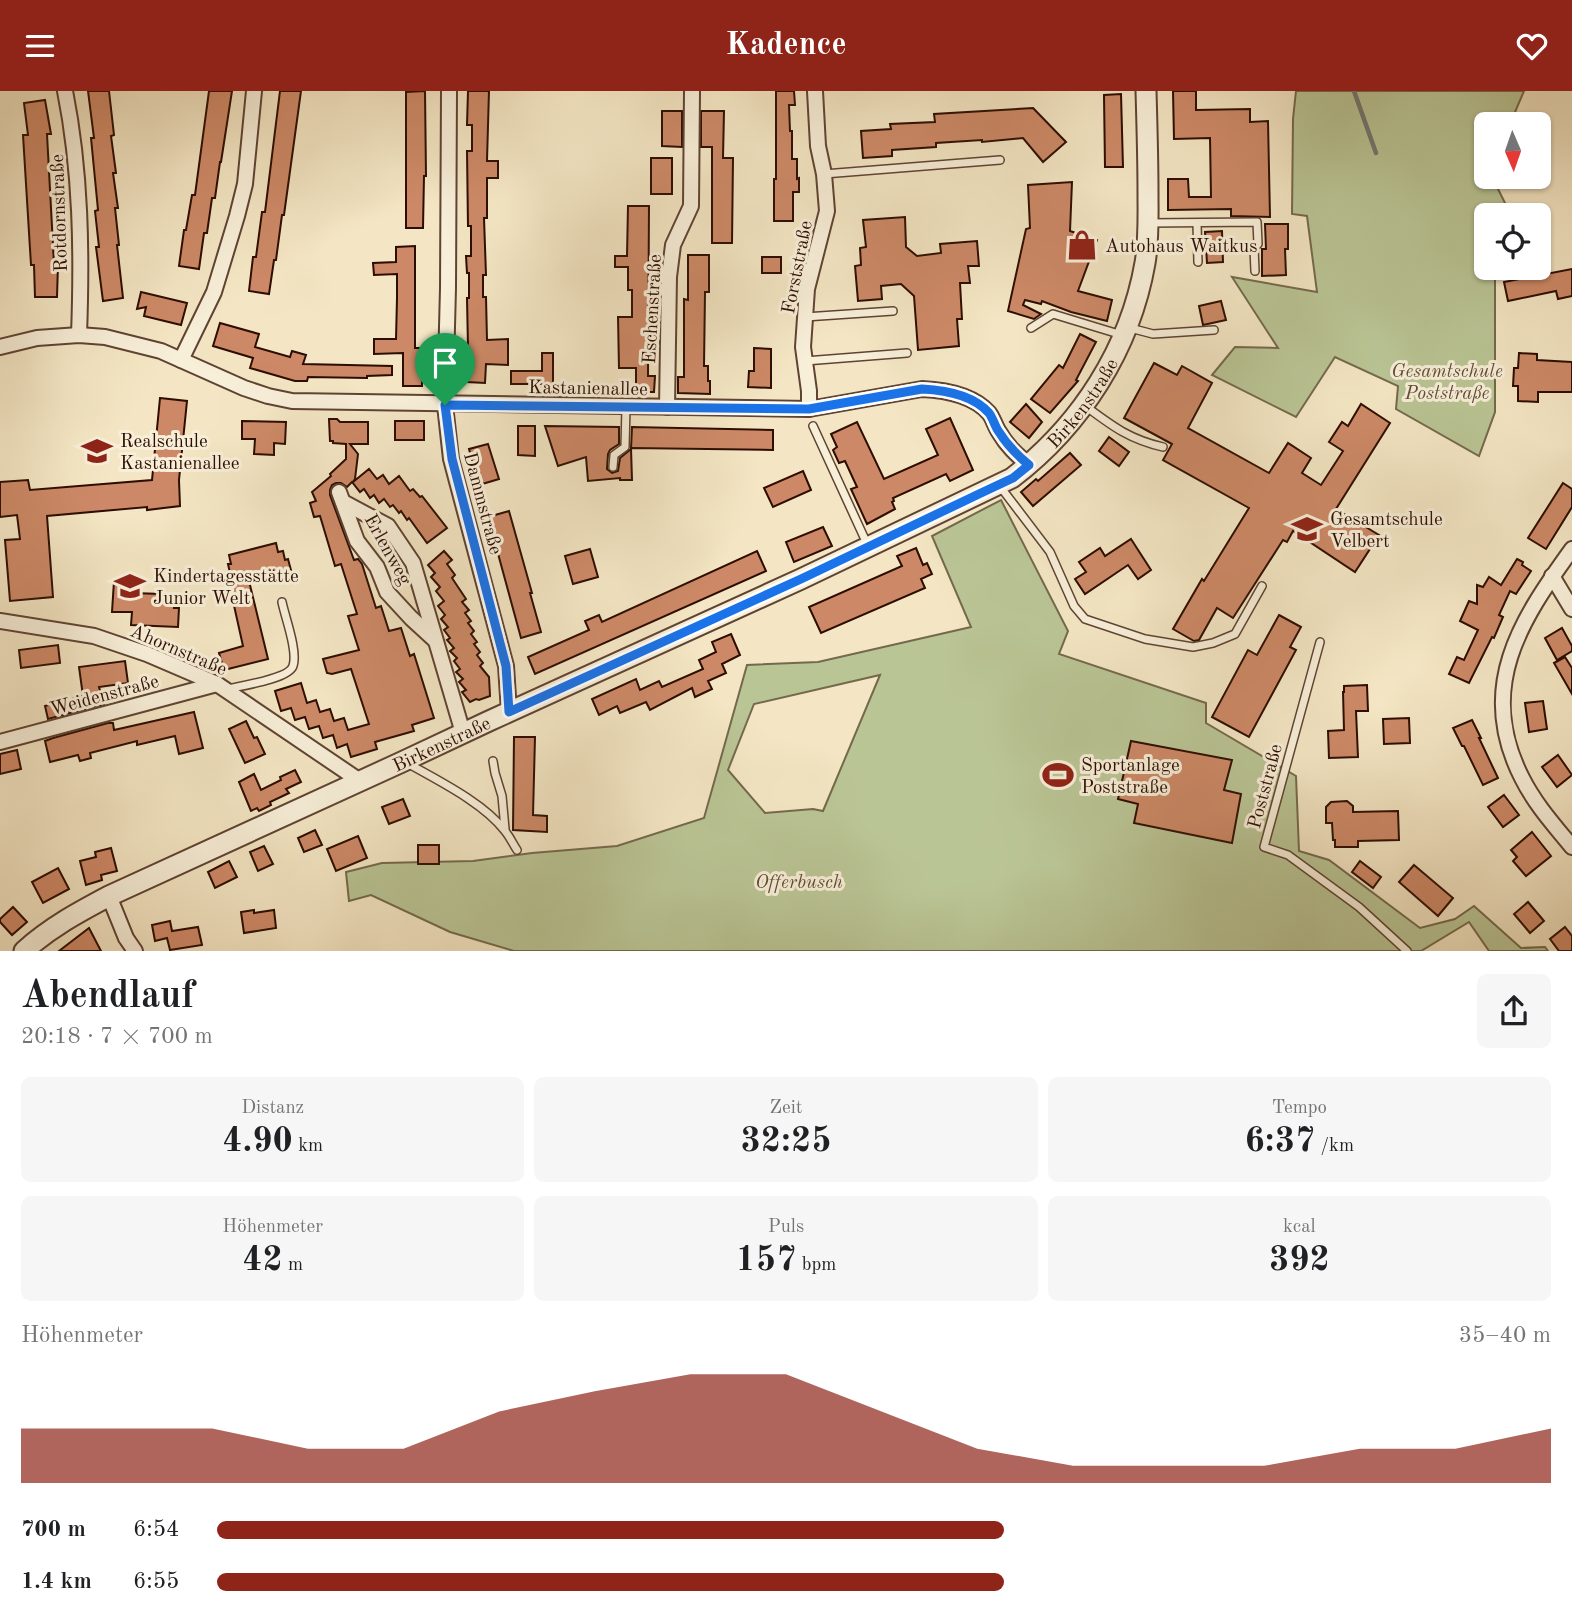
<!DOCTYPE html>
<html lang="de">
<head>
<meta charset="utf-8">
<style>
	:root { --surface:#fff; --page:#f6f6f6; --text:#202124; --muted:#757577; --accent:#8f2418 }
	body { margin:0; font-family:"Old Standard TT",serif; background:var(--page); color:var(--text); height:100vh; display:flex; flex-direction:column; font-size:26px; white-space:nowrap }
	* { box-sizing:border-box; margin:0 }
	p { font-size:23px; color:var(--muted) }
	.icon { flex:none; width:38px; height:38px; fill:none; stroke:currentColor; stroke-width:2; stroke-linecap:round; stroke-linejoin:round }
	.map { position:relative; height:860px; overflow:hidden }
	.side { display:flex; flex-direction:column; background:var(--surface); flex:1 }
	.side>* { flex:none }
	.needle { width:46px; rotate:178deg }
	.controls { position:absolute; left:1474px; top:21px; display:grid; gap:14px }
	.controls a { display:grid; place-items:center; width:77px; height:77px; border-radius:10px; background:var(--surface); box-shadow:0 2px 5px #0004; font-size:35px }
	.pin { position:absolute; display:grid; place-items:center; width:60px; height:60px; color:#fff; margin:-72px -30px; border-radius:50% 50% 50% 0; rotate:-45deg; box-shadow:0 0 7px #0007 }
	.pin .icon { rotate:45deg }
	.round { display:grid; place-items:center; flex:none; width:74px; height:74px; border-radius:10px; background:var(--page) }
	.headline { display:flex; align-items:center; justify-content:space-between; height:119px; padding:0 21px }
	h1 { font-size:38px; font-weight:800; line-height:52px }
	.stats { display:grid; grid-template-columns:repeat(3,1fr); gap:10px; height:119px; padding:7px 21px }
	.stats div { display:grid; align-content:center; border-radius:10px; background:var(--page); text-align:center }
	.stats b { font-size:35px; font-weight:800 }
	.stats small { font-size:19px; font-weight:400 }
	.stats p { font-size:19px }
	.chart { height:196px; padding:14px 21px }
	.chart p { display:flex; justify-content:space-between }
	.chart svg { width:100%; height:126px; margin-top:7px; fill:var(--accent); opacity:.7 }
	ul { padding:0 21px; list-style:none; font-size:23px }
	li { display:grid; grid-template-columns:112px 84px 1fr; align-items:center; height:52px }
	li i { height:18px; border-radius:9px; background:var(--accent) }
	header { display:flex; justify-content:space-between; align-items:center; height:91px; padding:0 21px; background:var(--accent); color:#fff; font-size:32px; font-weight:800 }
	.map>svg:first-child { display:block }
</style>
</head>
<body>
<header><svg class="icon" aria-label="menu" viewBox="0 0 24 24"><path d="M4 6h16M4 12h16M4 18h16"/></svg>Kadence<svg class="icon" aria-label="heart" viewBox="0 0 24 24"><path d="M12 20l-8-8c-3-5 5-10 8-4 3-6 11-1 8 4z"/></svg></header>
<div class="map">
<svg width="1572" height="860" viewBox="0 0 1572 860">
	<rect width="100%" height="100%" fill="#f4e6c4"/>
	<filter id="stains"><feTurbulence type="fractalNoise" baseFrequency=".00286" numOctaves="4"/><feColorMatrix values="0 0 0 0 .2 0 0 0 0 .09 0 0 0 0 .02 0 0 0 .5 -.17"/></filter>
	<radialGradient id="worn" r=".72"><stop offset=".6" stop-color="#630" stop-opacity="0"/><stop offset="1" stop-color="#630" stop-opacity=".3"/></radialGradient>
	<g fill="#bac595" stroke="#74694c" stroke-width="2" fill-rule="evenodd">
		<path d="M1296 0H1524L1510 33H1486V86H1492L1511 124H1486V177H1495V321L1479 365 1396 318 1398 295 1335 266 1296 326 1212 284 1235 256 1278 257 1232 186 1317 201 1307 125 1292 123 1293 28Z"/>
		<path d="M1001 409 1068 540 1059 563 1206 612V632L1296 685 1299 760 1329 769 1420 837 1455 828 1474 815 1521 857 1545 856 1548 860H1489L1469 831 1421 860H514L450 841 371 804 349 810 346 781 382 772 473 770 532 762 617 755 704 727 747 574 818 571 971 536 932 445ZM880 584 823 720 813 718 765 722 728 679 754 613Z"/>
	</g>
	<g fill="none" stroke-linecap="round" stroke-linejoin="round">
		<path stroke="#717772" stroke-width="4.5" d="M1354 0 1376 62"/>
	</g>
	<g fill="#cd8967" stroke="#2d0d02" stroke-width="2">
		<path d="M88 0H109L114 44 111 45 116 82H113L118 117H115L119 154H117L123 207 103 210 96 156H99L95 120 98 119 91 47H94Z"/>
		<path d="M209 0H232L221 71H220L215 107H212L207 142H204L199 178 179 175 184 139H186L192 104H195Z"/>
		<path d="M280 0H301L284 124H282L276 169H274L269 203 249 200 253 166H256L262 121H265Z"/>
		<path d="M425 0 426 85H424L423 137H406V1Z"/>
		<path d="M468 0H489L487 70H498V87H487V127H484L486 184H483V206H486L487 249 508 248V274L486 273 485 292 467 291 468 257 467 207H469V182H467L466 165H471V135H468L467 60H472V34H467Z"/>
		<path d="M776 0H794L795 14H789L790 40H792V68H797V88L799 87V101H793V130H774V88H776Z"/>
		<path d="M1173 0H1196V19L1250 18V31L1268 30 1270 126 1231 125V118L1168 119V88H1188L1189 106H1211L1210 47 1174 48Z"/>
		<path d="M1121 3 1123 76H1105L1104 4Z"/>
		<path d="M45 9 51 43H47L54 173H58L57 206H35L34 174H31L23 44H28L24 12Z"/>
		<path d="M1033 17 1066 51 1043 71 1023 47 982 51V49L936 52V56L892 59V65L863 67 861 40 891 38 890 33 935 31 934 23Z"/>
		<path d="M662 20H682V56L662 55Z"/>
		<path d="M701 20H724L723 67H733L732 152H712V56H701Z"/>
		<rect x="651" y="67" width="21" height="36"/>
		<path d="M1072 91 1070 140 1097 149 1078 200 1112 209 1107 230 1071 221 1042 210 1041 213 1025 209 1023 214 1041 223 1034 228 1008 220 1026 138 1030 137 1028 94Z"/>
		<path d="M628 115H649L648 285H655L654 301H636V277H619L618 226H632V199H628V176H615V165H627Z"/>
		<path d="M905 126 906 156 917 165 941 162 940 153 977 150 979 175H968L970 192H960L962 228H957L959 255 918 259 914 205 901 193 881 195 882 208 858 210 855 175 861 174 860 157 866 156 863 129Z"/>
		<path d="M1265 133H1288V158H1285L1286 184 1262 185V158H1266Z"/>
		<path d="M1222 140 1223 171 1207 172 1205 141Z"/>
		<path d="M415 155V257H422V295H403V262L374 263V248H396L397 207V183L374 184 373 172 396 171V156Z"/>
		<path d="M688 164H709V201H705L704 275H708V290H710V303L678 302V286H684V208L688 209Z"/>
		<rect x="762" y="166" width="19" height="16"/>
		<path d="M1572 178V205L1558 208 1556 200 1508 210 1504 191Z"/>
		<path d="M141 201 187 212 181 234 144 225 146 216 137 218Z"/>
		<path d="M1221 210 1226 229 1203 234 1199 215Z"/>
		<path d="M220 232 259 243 255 256 290 266 292 260 306 264 303 273 392 275V284L367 285V287L308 286 307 290H295L250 277 253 267 213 255Z"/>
		<path d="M1080 243 1096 251 1076 289 1078 290 1050 322 1031 308 1059 274 1063 277Z"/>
		<path d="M754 257 771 258V297L748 296 749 280H754Z"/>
		<path d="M542 262H553V293H511V280H542Z"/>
		<path d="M1519 262 1537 263V269L1572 271V301H1538V311L1518 310V295H1513L1514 277H1518Z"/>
		<path d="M1154 272 1177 284 1182 275 1212 292 1188 337 1269 382 1288 352 1311 367 1302 382 1321 394 1343 360 1329 351 1342 331 1348 335 1361 313 1390 332 1336 418 1379 444 1355 481 1293 440 1287 451 1283 449 1233 527 1217 517 1199 549 1194 550 1173 538 1202 488 1204 490 1249 417 1163 369 1172 353 1124 327Z"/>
		<path d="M160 307 187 310 179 389 180 415 147 419V416L47 425 53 506 10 510 5 449 20 448 17 424 0 426V391L28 389 30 399 152 389Z"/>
		<path d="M1026 313 1042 331 1029 347 1010 331Z"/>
		<path d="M950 327 973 379 950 390 946 383 893 407 894 410 892 411 895 418 867 433 851 398 857 396 845 370 839 372 833 359 837 356 831 343 857 331 884 388 938 364 926 338Z"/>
		<path d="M329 328H337L340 331H368V353H350L358 363 355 388 353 391 369 378 377 388 383 384 389 393 399 385 410 400 413 398 420 406 422 405 447 437 427 452 409 427 407 429 401 420 399 422 393 414 390 416 384 408 379 412 374 404 370 407 364 398 360 401 352 391 347 396 341 392H336L332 394 330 399V404L354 469 358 468 362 473 376 517 381 515 389 540 401 537 410 565 414 563 434 627 412 634 414 640 375 651 377 658 351 666 347 653 337 657 333 644 323 647 319 635 309 638 305 626 295 629 291 617 281 620 275 600 301 592 307 612 316 609 320 621 330 618 334 630 344 627 348 639 369 633 351 578 332 583 327 582 323 568 359 559 348 525 357 523 341 473 335 475 320 425 314 426 310 412 316 410 312 401 331 385 330 383 346 368V353L333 352V350H330Z"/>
		<path d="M242 330 286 331 285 353 274 352V364L254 363 255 348H242Z"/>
		<rect x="395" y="330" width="29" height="19"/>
		<path d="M518 335H535V365L518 364Z"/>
		<path d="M545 335 619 336V353L610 359 608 363 607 378 612 382 618 380 620 367 631 358 632 336 773 339V359L631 357 632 389H620V387L588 390 586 366 558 375Z"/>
		<path d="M1109 346 1129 361 1119 375 1099 360Z"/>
		<path d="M488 353 499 388 479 394 469 358Z"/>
		<path d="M1070 362 1081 374 1033 415 1021 401 1036 388 1038 390Z"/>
		<path d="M803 380 811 399 773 416 764 397Z"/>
		<path d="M1563 392 1572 398V416L1546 458 1528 447Z"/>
		<path d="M509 420 532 502H530L541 541 521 547 488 426Z"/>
		<path d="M823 436 832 455 794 471 786 451Z"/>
		<path d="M1131 448 1151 479 1138 488 1128 474 1085 503 1075 488 1086 481 1079 471 1100 457 1105 465Z"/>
		<path d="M276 452 278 461 283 460 285 469 288 468 292 483 274 487 273 484 249 490 268 568 224 579 219 562 243 555 227 483 230 482 228 473H231L229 464Z"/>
		<path d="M916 457 923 474 927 472 932 483 921 488 925 497 821 542 809 516 902 475 897 465Z"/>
		<path d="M590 458 598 486 573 493 565 465Z"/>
		<path d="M444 460 452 469 447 473 455 484 452 487 466 508 462 511 469 519 465 522 471 530 468 532 474 540 471 543 477 551 474 553 480 561 477 564 483 572 480 575 489 586 490 605 479 609 476 608 470 611 462 601 466 599 459 591 463 588 456 581 460 578 454 570 457 567 450 560 454 557 447 549 450 547 444 539 448 536 441 528 445 524 438 515 444 510 436 500 440 496 431 486 435 482 428 474Z"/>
		<path d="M757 460 766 480 535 583 528 566 589 539 585 530 599 524 602 531Z"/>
		<path d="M1517 468 1523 471 1522 474 1531 480 1516 503 1510 500 1499 524 1503 526 1494 547 1492 546 1469 592 1449 583 1457 566 1464 569 1478 539 1460 530 1469 510 1477 513V494L1483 496 1489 486 1501 494Z"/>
		<path d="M114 490 133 491 132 502 162 503V508H175L174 517H179L178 536 131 534 132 521H112Z"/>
		<path d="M1279 524 1301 536 1290 556 1296 559 1249 646 1212 626 1248 559 1257 564Z"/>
		<path d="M1562 537 1572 555V560L1557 569 1545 547Z"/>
		<path d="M731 543 740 564 722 573 726 582 708 590 712 598 695 606 692 597 650 619 646 611 620 622 617 615 599 624 592 608 636 588 640 599 659 590 662 596 703 578 699 569 716 561 712 551Z"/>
		<path d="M58 554 60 572 21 577 19 559Z"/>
		<path d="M1565 566 1572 577V603L1554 572Z"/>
		<path d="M125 570 128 592 99 596 104 613 48 628 45 615 83 605 79 576Z"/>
		<path d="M1367 594 1368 620H1356L1358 666 1329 667 1328 640 1344 639 1343 601H1344V595Z"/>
		<path d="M1543 610 1547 638 1529 641 1525 612Z"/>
		<path d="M194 621 203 657 179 663 175 645 137 654V650L90 662 91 667 80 670 78 664 50 671 45 650 53 647 108 632H113L114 639Z"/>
		<path d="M1409 627 1410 652 1384 653 1383 628Z"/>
		<path d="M1472 629 1481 647H1479L1498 687 1483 694 1464 655H1462L1453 637Z"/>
		<path d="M246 630 254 647 257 646 265 663 245 672 229 638Z"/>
		<path d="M514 646H535L533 724 547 725V741L513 739Z"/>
		<path d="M1131 650 1232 669 1224 699 1241 703 1232 752 1134 732 1138 713 1118 708Z"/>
		<path d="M17 659 21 678 0 683V663Z"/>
		<path d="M1558 664 1572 684 1557 696 1542 676Z"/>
		<path d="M295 679 301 691 286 698 289 702 270 711 271 714 259 720 257 717 251 720 239 691 254 683 261 699 281 689 280 686Z"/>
		<path d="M1504 704 1519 724 1503 736 1488 716Z"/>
		<path d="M403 708 410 725 389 733 382 716Z"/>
		<path d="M1347 710 1353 715V721L1398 720 1399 749 1358 750V756H1335V749H1333L1332 732H1326V716L1331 711Z"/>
		<path d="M315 739 322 754 304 761 298 747Z"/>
		<path d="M1532 741 1551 765 1526 785 1513 770 1517 766 1511 759Z"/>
		<path d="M358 745 367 767 336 780 327 758Z"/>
		<rect x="418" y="754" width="21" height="19"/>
		<path d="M264 755 273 773 258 780 250 761Z"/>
		<path d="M111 757 117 780 101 784 102 789 86 794 80 770 96 766 95 761Z"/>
		<path d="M229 770 237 786 215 797 208 781Z"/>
		<path d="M1360 770 1381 786 1373 797 1352 781Z"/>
		<path d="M1414 774 1453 807 1438 825 1399 791Z"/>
		<path d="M58 777 69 798 43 812 32 791Z"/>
		<path d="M1528 811 1544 830 1530 842 1514 823Z"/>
		<path d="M13 816 27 831 12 844 0 831V828Z"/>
		<path d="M254 819V822L274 819 276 837 244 842 241 821Z"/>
		<path d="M170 830 172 840 198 836 202 854 170 859 167 847 155 850 152 834Z"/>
		<path d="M1565 836 1572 845V860H1559L1550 848Z"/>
		<path d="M89 837 101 860H59Z"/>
	</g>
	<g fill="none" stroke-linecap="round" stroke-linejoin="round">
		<g stroke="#5f4332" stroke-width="10">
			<g id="service">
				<path d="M824 83 1000 69"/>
				<path d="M1149 132 1257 131 1258 153 1254 157 1255 180"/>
				<path d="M1197 132 1198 171"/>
				<path d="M805 226 893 220"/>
				<path d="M1031 237 1053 223 1122 244"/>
				<path d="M1130 237 1153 243 1214 239"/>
				<path d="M805 270 907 262"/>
				<path d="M1084 314C1111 334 1128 348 1163 356"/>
				<path d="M813 335 868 455"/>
				<path d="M613 376 614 364 625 356 626 316"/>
				<path d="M999 394 1050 461 1074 515 1085 528 1145 548 1193 556 1213 552 1235 543 1262 495"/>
				<path d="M1320 551 1264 756 1288 764 1359 816 1407 860"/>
				<path d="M227 598C240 595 289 588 293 575 298 560 285 526 282 511"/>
				<path d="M493 670 495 682 502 705 505 738"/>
				<path d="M407 672C437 689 484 712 505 740 510 746 513 753 517 759"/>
			</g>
		</g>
		<g stroke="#5f4332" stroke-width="18">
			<g id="minor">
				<path d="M65 0C81 80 82 162 79 244"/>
				<path d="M449 0 448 197 445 314 451 368 506 575 509 621"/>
				<path d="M0 256 37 247 79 244 105 246 161 260 244 297 268 305 292 310 809 318 922 298C944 299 973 304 989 322 993 327 995 335 999 341 1007 355 1017 364 1029 374"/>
				<path d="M181 269 214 201 237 125 245 93 254 0"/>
				<path d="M667 316 669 186 673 154 691 115 692 0"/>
				<path d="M809 318V300L803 256 807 198 827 120 824 83 818 55 815 0"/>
				<path d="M339 401 357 450 377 476 387 501 411 527 435 549"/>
				<path d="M343 411 388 435 413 472 463 642"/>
				<path d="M1572 458C1520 530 1476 597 1522 687 1535 713 1554 734 1572 756"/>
				<path d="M1552 485 1572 518"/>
				<path d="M0 530 94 545 147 563 217 593 360 690"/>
				<path d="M0 651 217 593"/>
				<path d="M109 805 126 847 135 860"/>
			</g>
		</g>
		<g stroke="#5f4332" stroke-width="23">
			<g id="tertiary">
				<path id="s1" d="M24 860C51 836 77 822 109 805L404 670 489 630 801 488 1012 387C1081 334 1130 258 1145 172 1149 149 1148 125 1148 102 1148 68 1147 34 1146 0"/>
			</g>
		</g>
		<use href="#service" stroke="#f8efd9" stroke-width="7"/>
		<use href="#minor" stroke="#f8efd9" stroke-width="14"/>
		<use href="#tertiary" stroke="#f8efd9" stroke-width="19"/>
	</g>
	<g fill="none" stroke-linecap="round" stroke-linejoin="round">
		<g stroke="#fff" stroke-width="14">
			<path id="route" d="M922 298C944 299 973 304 989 322 993 327 995 336 999 341 1007 354 1017 364 1029 374L1013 387 981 402 801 488 509 621 506 575 452 368 445 314 809 318Z"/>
		</g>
		<use href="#route" stroke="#1a73e8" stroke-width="9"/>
	</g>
	<defs>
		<g id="shop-bare" transform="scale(2.415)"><path d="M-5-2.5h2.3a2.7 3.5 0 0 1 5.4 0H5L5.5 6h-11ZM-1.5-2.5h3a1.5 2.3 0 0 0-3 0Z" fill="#8f2418" stroke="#f8efd9" stroke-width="2.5" paint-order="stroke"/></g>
		<g id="school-bare" transform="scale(2.415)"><path d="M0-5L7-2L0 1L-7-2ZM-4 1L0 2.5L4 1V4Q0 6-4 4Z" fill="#8f2418" stroke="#f8efd9" stroke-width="2.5" paint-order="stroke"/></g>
		<g id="stadium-bare" transform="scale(2.415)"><path d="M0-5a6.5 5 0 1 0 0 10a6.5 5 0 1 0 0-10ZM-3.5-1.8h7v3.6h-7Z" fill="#8f2418" stroke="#f8efd9" stroke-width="2.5" paint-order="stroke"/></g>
	</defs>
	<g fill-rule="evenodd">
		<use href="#shop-bare" x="1082" y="154"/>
		<use href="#school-bare" x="97" y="360"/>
		<use href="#school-bare" x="1307" y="438"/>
		<use href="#school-bare" x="130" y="495"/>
		<use href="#stadium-bare" x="1058" y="684"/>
	</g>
	<g text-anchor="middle" stroke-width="6" stroke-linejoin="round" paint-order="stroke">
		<g font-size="19" fill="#2d0d02" stroke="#f8efd9">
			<text transform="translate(58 122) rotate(-92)" y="7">Rotdornstraße</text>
			<text transform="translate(796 176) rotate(-79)" y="7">Forststraße</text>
			<text transform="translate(651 218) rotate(-87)" y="7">Eschenstraße</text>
			<text transform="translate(588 296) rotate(1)" y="7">Kastanienallee</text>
			<text dy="7" stroke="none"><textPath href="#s1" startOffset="1200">Birkenstraße</textPath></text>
			<text transform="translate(484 412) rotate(75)" y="7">Dammstraße</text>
			<text transform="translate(389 458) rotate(61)" y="7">Erlenweg</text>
			<text transform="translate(179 558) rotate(23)" y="7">Ahornstraße</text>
			<text transform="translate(104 603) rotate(-15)" y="7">Weidenstraße</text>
			<text dy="7" stroke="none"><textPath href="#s1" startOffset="467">Birkenstraße</textPath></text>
			<text transform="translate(1264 695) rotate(-75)" y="7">Poststraße</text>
		</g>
		<g font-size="19" fill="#2d0d02" stroke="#f8efd9" text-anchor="start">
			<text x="1105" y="161">Autohaus Waitkus</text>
			<text x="120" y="356">Realschule<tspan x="120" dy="22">Kastanienallee</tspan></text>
			<text x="1330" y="434">Gesamtschule<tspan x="1330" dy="22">Velbert</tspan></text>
			<text x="153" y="491">Kindertagesstätte<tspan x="153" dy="22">Junior Welt</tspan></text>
			<text x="1081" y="680">Sportanlage<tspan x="1081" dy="22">Poststraße</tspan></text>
		</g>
		<g font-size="19" font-style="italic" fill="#5e4d35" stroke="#f8efd9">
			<text x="1447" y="286">Gesamtschule<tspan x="1447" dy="22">Poststraße</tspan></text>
			<text x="799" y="797">Offerbusch</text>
		</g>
	</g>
	<rect width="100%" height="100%" filter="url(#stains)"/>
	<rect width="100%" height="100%" fill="url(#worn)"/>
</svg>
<div class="controls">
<a><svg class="needle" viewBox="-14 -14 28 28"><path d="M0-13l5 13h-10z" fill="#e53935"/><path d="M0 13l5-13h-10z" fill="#757577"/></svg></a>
<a><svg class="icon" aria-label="locate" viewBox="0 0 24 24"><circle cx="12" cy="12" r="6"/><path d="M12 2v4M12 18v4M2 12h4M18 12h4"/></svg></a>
</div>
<div class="pin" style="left:445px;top:314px;background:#1e9e55"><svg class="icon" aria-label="arrive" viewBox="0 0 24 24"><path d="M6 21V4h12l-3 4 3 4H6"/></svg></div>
</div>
<section class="side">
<div class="headline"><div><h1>Abendlauf</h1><p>20:18 · 7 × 700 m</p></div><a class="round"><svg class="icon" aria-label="share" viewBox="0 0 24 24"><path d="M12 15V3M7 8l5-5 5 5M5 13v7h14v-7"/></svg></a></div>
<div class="stats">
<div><p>Distanz</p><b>4.90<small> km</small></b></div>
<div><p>Zeit</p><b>32:25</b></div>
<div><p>Tempo</p><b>6:37<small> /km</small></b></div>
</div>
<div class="stats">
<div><p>Höhenmeter</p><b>42<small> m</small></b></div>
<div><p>Puls</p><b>157<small> bpm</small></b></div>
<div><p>kcal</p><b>392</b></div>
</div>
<div class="chart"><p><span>Höhenmeter</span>35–40 m</p>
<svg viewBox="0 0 160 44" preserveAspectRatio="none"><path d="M0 44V25L10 25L20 25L30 32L40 32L50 19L60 12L70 6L80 6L90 19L100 32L110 38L120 38L130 38L140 32L150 32L160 25V44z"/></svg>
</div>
<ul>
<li><b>700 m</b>6:54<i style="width:59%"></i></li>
<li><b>1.4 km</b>6:55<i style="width:59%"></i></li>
</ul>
</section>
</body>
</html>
